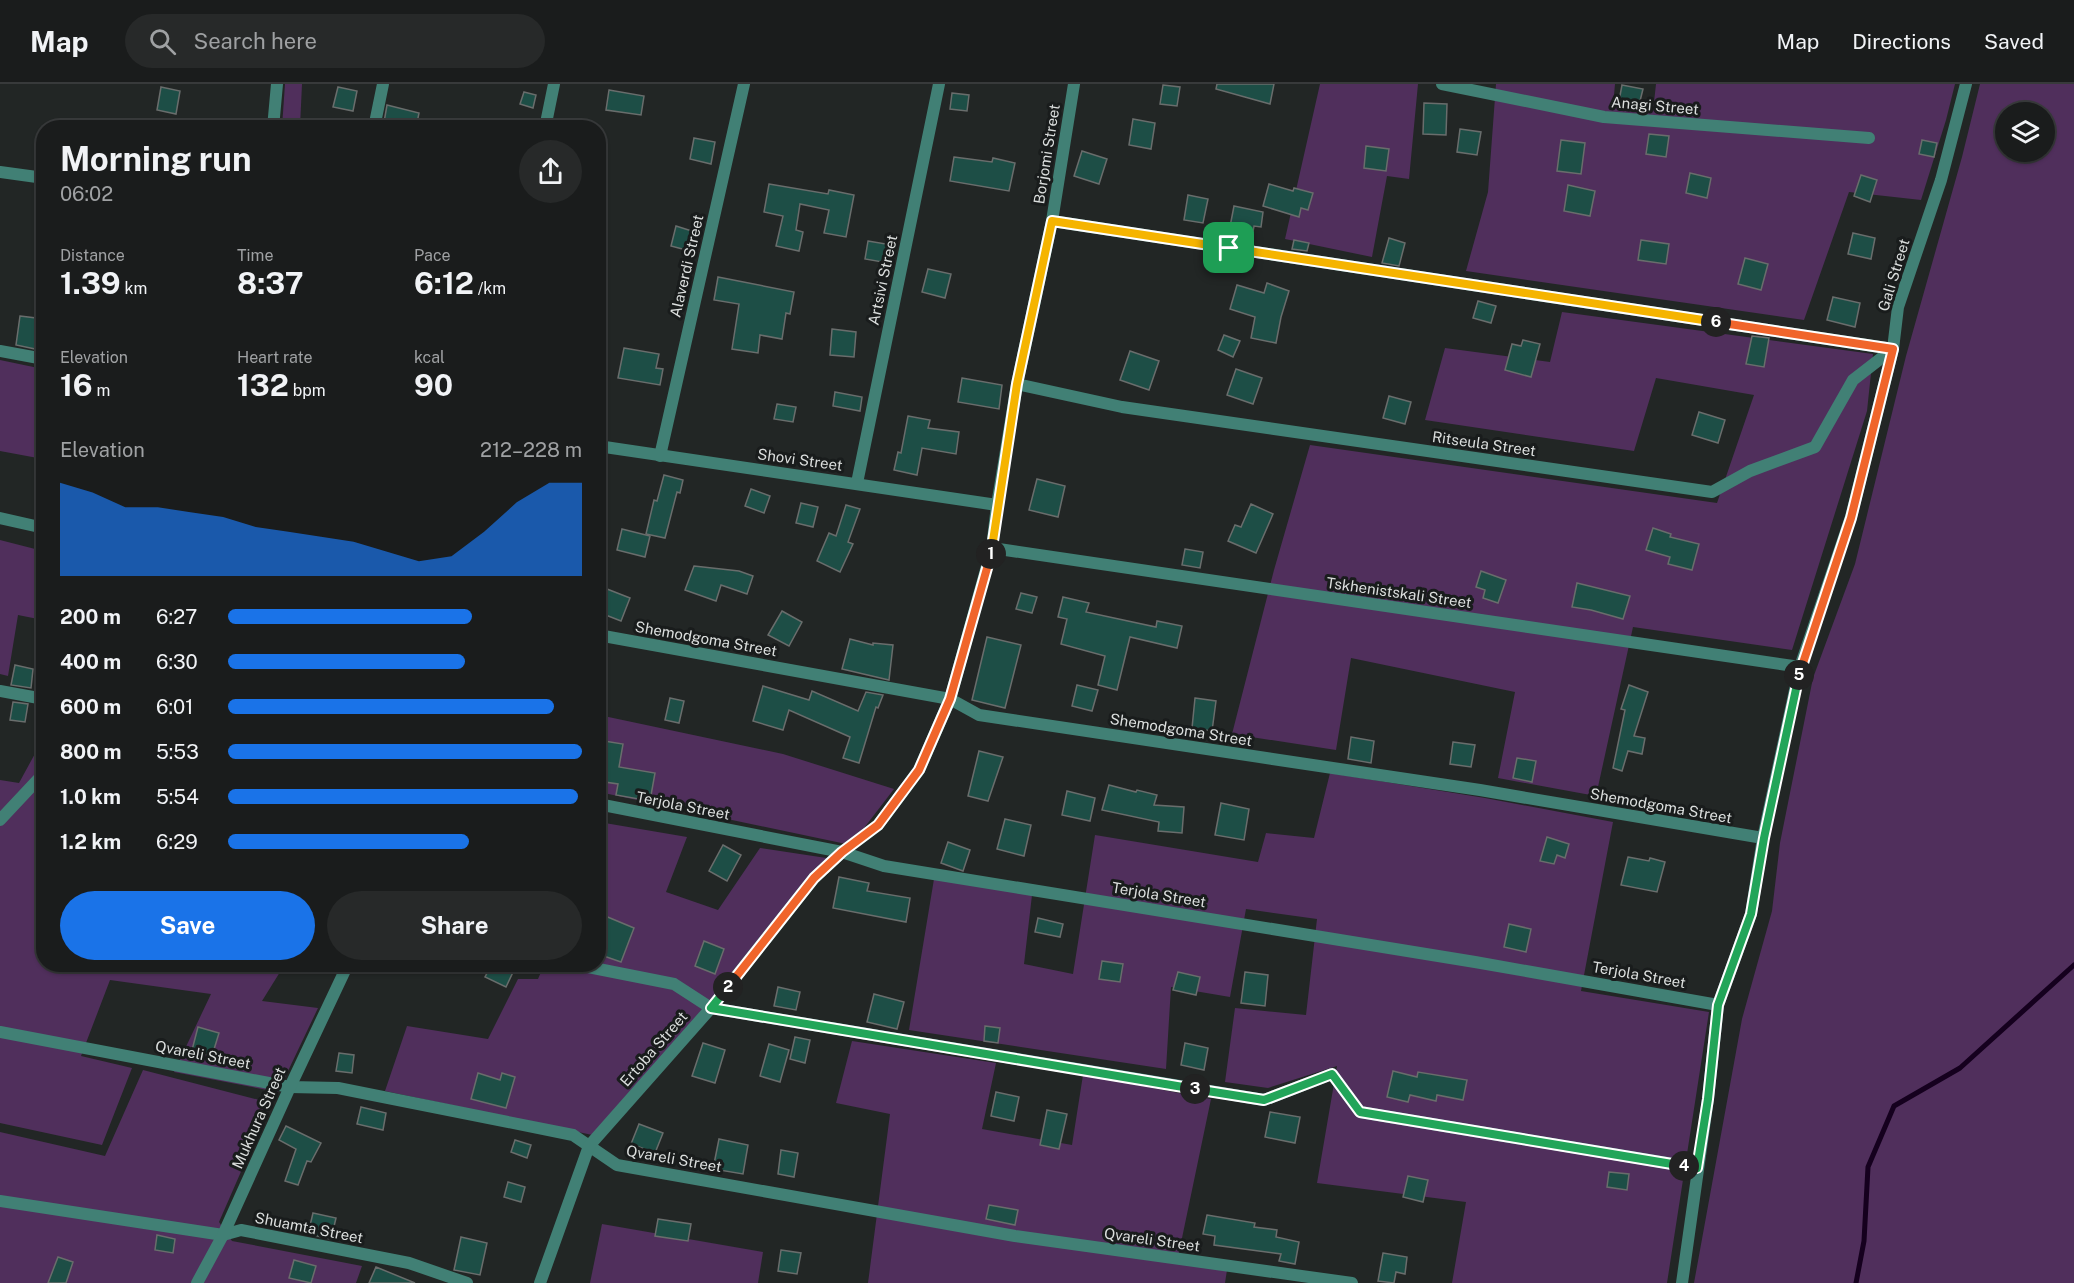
<!DOCTYPE html>
<html lang="en">
<head>
<meta charset="utf-8">
<style>
	:root { --surface:#1a1c1c; --page:#272929; --text:#f1f3f6; --muted:#9fa1a3; --line:#383a3b; --accent:#1a73e8 }
	body { margin:0; font-family:"Public Sans",sans-serif; background:var(--page); color:var(--text); height:100vh; display:flex; flex-direction:column; font-size:22px; white-space:nowrap }
	* { box-sizing:border-box; margin:0 }
	p { font-size:20px; color:var(--muted) }
	.icon { flex:none; width:33px; height:33px; fill:none; stroke:currentColor; stroke-width:2; stroke-linecap:round; stroke-linejoin:round }
	.map { position:relative; flex:1; overflow:hidden }
	.details { position:absolute; left:36px; top:36px; width:570px; height:852px; display:flex; flex-direction:column; background:var(--surface); border-radius:24px; box-shadow:0 2px 4px #0004,0 0 0 2px var(--line) }
	.details>* { flex:none }
	.tools { position:absolute; left:1995px; top:18px; display:grid; gap:12px }
	.tools a { display:grid; place-items:center; width:60px; height:60px; border-radius:50%; background:var(--surface); box-shadow:0 2px 4px #0004,0 0 0 2px var(--line); font-size:30px }
	.pin { position:absolute; display:grid; place-items:center; width:51px; height:51px; color:#fff; margin:-26px; border-radius:12px; box-shadow:0 3px 9px #0006 }
	.km { position:absolute; width:30px; height:30px; margin:-15px; border-radius:50%; background:#222; color:#fff; font-size:16px; line-height:30px; text-align:center }
	.round { display:grid; place-items:center; flex:none; width:63px; height:63px; border-radius:32px; background:var(--page) }
	.headline { display:flex; align-items:center; justify-content:space-between; height:102px; padding:0 24px }
	h1 { font-size:33px; font-weight:700; line-height:45px }
	.stats { display:grid; grid-template-columns:repeat(3,1fr); gap:9px; height:102px; padding:6px 24px }
	.stats div { display:grid; align-content:center }
	.stats b { font-size:30px; font-weight:700 }
	.stats small { font-size:16px; font-weight:400 }
	.stats p { font-size:16px }
	.chart { height:168px; padding:12px 24px }
	.chart p { display:flex; justify-content:space-between }
	.chart svg { width:100%; height:108px; margin-top:6px; fill:var(--accent); opacity:.7 }
	.button { display:flex; gap:12px; margin-top:auto; padding:12px 24px }
	.button a { flex:1; height:69px; border-radius:36px; background:var(--accent); color:#fff; font-size:24px; font-weight:700; line-height:69px; text-align:center }
	.button a+a { background:var(--page); color:var(--text) }
	ul { padding:0 24px; list-style:none; font-size:20px }
	li { display:grid; grid-template-columns:96px 72px 1fr; align-items:center; height:45px }
	li i { height:15px; border-radius:8px; background:var(--accent) }
	header { display:flex; align-items:center; gap:36px; box-sizing:border-box; height:84px; padding:0 30px; background:var(--surface); border-bottom:2px solid var(--line) }
	header strong { font-size:28px }
	nav { display:flex; gap:33px; margin-inline-start:auto; font-size:21px }
	.search { width:420px; height:54px; background:var(--page); display:flex; align-items:center; gap:15px; box-sizing:border-box; padding:0 21px; border-radius:33px; color:var(--muted); font-size:22px }
	.map>svg:first-child { display:block }
</style>
</head>
<body>
<header>
<strong>Map</strong>
<div class="search"><svg class="icon" aria-label="search" viewBox="0 0 24 24"><circle cx="10" cy="10" r="6"/><path d="M15 15l6 6"/></svg>Search here</div>
<nav><a>Map</a><a>Directions</a><a>Saved</a></nav>
</header>
<div class="map">
<svg width="2074" height="1199" viewBox="0 0 2074 1199">
	<rect width="100%" height="100%" fill="#222625"/>
	<g fill="#502f5c" fill-rule="evenodd">
		<path d="M285 0H302L300 43H282Z"/>
		<path d="M1320 0H1418L1409 95 1387 92 1372 173 1285 155Z"/>
		<path d="M1496 0H1615L1613 22 1653 27 1656 0H1955L1946 36 1921 116 1849 108 1804 236 1466 187 1488 108Z"/>
		<path d="M1980 0H2074V1199H1694L1742 935 1772 827 1780 759 1813 594 1855 480 1906 272 1962 73ZM2006 28H2044V68H2006Z"/>
		<path d="M1562 228 1873 270 1867 327 1792 566 1633 543 1596 712 1498 694 1515 608 1351 574 1336 666 1232 650 1274 486 1310 361 1717 419 1754 311 1656 294 1634 367 1425 336 1445 264 1550 278Z"/>
		<path d="M0 276 43 285V375L0 367Z"/>
		<path d="M43 442V536L18 531 8 592 0 590V456L39 466Z"/>
		<path d="M599 631 783 670 894 705 851 761 599 708Z"/>
		<path d="M43 655 44 880H239L280 888 262 917 318 924 278 1008 174 988 211 910 110 896 81 972 132 984 102 1061 0 1039V696L19 699Z"/>
		<path d="M1330 689 1485 714 1613 738 1581 907 1709 928 1667 1199H1452L1466 1118 1317 1099 1337 982 1268 1004 1225 998 1235 924 1306 931 1317 835 1246 825 1230 913 1171 903 1166 985 909 946 934 795 1032 811 1024 880 1073 890 1095 751 1258 778 1266 749 1314 754Z"/>
		<path d="M599 738 687 753 666 808 718 826 760 764 833 775 597 1052 385 1007 407 942 488 955 518 895H538L544 881 598 880Z"/>
		<path d="M852 957 996 979 982 1045 1072 1061 1083 991 1211 1015 1177 1178 1227 1186 1225 1199H868L890 1030 836 1019Z"/>
		<path d="M143 986 271 1019 219 1138 232 1157 362 1182 356 1199H0V1048L105 1072Z"/>
		<path d="M602 1140 763 1168 758 1199H590Z"/>
	</g>
	<g fill="none" stroke-linecap="round" stroke-linejoin="round">
		<path stroke="#15001e" stroke-width="5" d="M1856 1199 1864 1157 1868 1083 1894 1022 1960 984 2074 881"/>
	</g>
	<g fill="#1d4e46" stroke="#696d6c" stroke-width="1.5">
		<path d="M1217 0H1274L1270 20 1216 5Z"/>
		<path d="M1163 1 1180 3 1177 22 1160 20Z"/>
		<path d="M1622 1 1643 5 1639 21 1619 17Z"/>
		<path d="M161 3 180 7 176 30 157 26Z"/>
		<path d="M338 3 357 7 353 27 333 23Z"/>
		<path d="M609 6 644 12 641 31 606 26Z"/>
		<path d="M524 8 536 11 533 24 520 20Z"/>
		<path d="M952 9 969 11 967 27 950 25Z"/>
		<path d="M1424 19 1447 20 1446 51 1423 50Z"/>
		<path d="M387 21 419 29 416 44H383Z"/>
		<path d="M1133 35 1155 39 1151 65 1129 61Z"/>
		<path d="M1460 45 1481 48 1477 71 1457 68Z"/>
		<path d="M1649 50 1669 52 1666 73 1646 70Z"/>
		<path d="M694 54 715 58 711 80 690 75Z"/>
		<path d="M1561 56 1585 59 1581 90 1557 87Z"/>
		<path d="M1922 56 1937 59 1934 73 1919 70Z"/>
		<path d="M1366 62 1389 65 1386 87 1364 84Z"/>
		<path d="M1082 67 1107 75 1099 100 1074 92Z"/>
		<path d="M954 73 992 78 993 74 1015 79 1009 107 950 97Z"/>
		<path d="M1690 89 1711 94 1707 114 1686 109Z"/>
		<path d="M1861 91 1877 96 1870 118 1854 112Z"/>
		<path d="M769 100 828 110 829 106 854 111 846 153 824 149 829 126 800 120 796 146 803 148 799 167 776 162 783 132 764 128Z"/>
		<path d="M1269 100 1293 107 1294 104 1313 109 1308 126 1301 124 1299 133 1263 122Z"/>
		<path d="M1568 101 1595 107 1590 132 1564 127Z"/>
		<path d="M1188 111 1208 115 1203 139 1184 136Z"/>
		<path d="M1234 122 1263 128 1261 143 1254 142 1251 158 1228 153Z"/>
		<path d="M676 142 695 148 690 167 671 162Z"/>
		<path d="M1853 149 1875 154 1871 175 1848 170Z"/>
		<path d="M1389 154 1405 159 1399 182 1382 179Z"/>
		<path d="M1294 156 1309 159 1307 167 1292 165Z"/>
		<path d="M1641 156 1669 160 1666 180 1638 176Z"/>
		<path d="M868 157 892 161 888 179 865 175Z"/>
		<path d="M1745 174 1768 180 1761 206 1738 200Z"/>
		<path d="M928 185 951 190 945 214 922 208Z"/>
		<path d="M718 193 794 208 790 230 786 229 782 255 760 251 758 269 732 265 739 220 714 216Z"/>
		<path d="M1267 199 1289 207 1281 233 1276 259 1251 254 1255 233 1230 225 1237 201 1264 209Z"/>
		<path d="M1833 213 1860 219 1855 243 1827 236Z"/>
		<path d="M1478 217 1496 222 1491 239 1473 234Z"/>
		<path d="M20 232 44 235 40 266 16 261Z"/>
		<path d="M832 245 856 248 854 273 830 271Z"/>
		<path d="M1224 251 1240 257 1233 273 1218 266Z"/>
		<path d="M1752 252 1769 254 1764 283 1746 280Z"/>
		<path d="M1523 256 1540 260 1531 293 1505 286 1512 260 1521 262Z"/>
		<path d="M624 264 659 270 656 284 663 285 660 301 618 294Z"/>
		<path d="M1130 267 1159 277 1149 306 1120 296Z"/>
		<path d="M1236 285 1262 294 1253 320 1227 311Z"/>
		<path d="M962 294 1002 301 999 325 958 318Z"/>
		<path d="M835 308 862 313 860 327 833 322Z"/>
		<path d="M1389 312 1411 318 1405 340 1383 334Z"/>
		<path d="M777 320 796 323 793 338 774 335Z"/>
		<path d="M1699 328 1725 336 1718 359 1692 351Z"/>
		<path d="M908 332 930 336 928 344 959 348 956 370 922 364 917 391 894 386 898 368 901 369Z"/>
		<path d="M664 391 683 396 680 409 677 408 665 454 646 450 654 416 657 417Z"/>
		<path d="M1037 395 1065 402 1058 433 1029 426Z"/>
		<path d="M751 405 770 412 764 429 745 422Z"/>
		<path d="M801 419 818 423 813 443 796 439Z"/>
		<path d="M1251 420 1273 430 1256 469 1228 457 1235 441 1241 443Z"/>
		<path d="M846 421 860 425 848 458 853 460 840 488 817 477 829 449 836 452Z"/>
		<path d="M1653 444 1671 450 1670 453 1699 460 1692 486 1668 480 1670 473 1646 466Z"/>
		<path d="M622 445 650 452 645 473 617 466Z"/>
		<path d="M1185 465 1203 468 1200 484 1182 481Z"/>
		<path d="M694 482 739 487 753 492 747 510 721 501 716 517 685 506Z"/>
		<path d="M1481 487 1506 496 1498 519 1483 514 1485 506 1476 503Z"/>
		<path d="M1577 499 1630 512 1623 535 1591 526 1572 523Z"/>
		<path d="M607 505 630 514 621 537 598 528Z"/>
		<path d="M1021 509 1037 513 1032 529 1016 525Z"/>
		<path d="M1063 513 1089 519 1086 528 1156 543 1157 537 1182 542 1177 564 1130 553 1117 606 1098 601 1105 572 1061 560 1067 535 1058 533Z"/>
		<path d="M782 527 802 538 789 562 768 551Z"/>
		<path d="M987 553 1021 561 1005 624 972 616Z"/>
		<path d="M850 555 873 561V559L893 561 889 596 842 585Z"/>
		<path d="M15 581 33 585 31 604 11 601Z"/>
		<path d="M1077 601 1098 606 1092 627 1072 622Z"/>
		<path d="M1629 601 1648 608 1634 652 1645 654 1642 670 1628 667 1622 687 1613 684 1625 626 1621 625Z"/>
		<path d="M763 602 809 616 812 607 858 627 866 608 883 611 878 624 876 623 859 679 843 674 850 653 789 626 783 646 753 637Z"/>
		<path d="M670 614 684 617 679 639 665 636Z"/>
		<path d="M1195 614 1216 617 1212 647 1192 644Z"/>
		<path d="M13 618 28 620 25 638 10 636Z"/>
		<path d="M1351 653 1374 657 1371 679 1348 675Z"/>
		<path d="M598 656 623 660 619 683 655 689 650 717 616 711 618 700 598 697Z"/>
		<path d="M1453 658 1475 661 1471 683 1450 680Z"/>
		<path d="M979 667 1003 673 988 717 968 712Z"/>
		<path d="M1517 674 1536 677 1532 698 1513 694Z"/>
		<path d="M1109 701 1136 708 1137 706 1157 711 1154 721 1184 723 1182 749 1158 747 1159 738 1102 726Z"/>
		<path d="M1067 707 1095 714 1090 737 1062 731Z"/>
		<path d="M1221 719 1249 725 1244 756 1215 751Z"/>
		<path d="M1005 735 1031 741 1024 772 997 765Z"/>
		<path d="M1547 753 1569 760 1565 774 1557 771 1554 780 1540 777Z"/>
		<path d="M948 758 970 766 963 787 941 779Z"/>
		<path d="M723 761 741 771 727 797 709 787Z"/>
		<path d="M1628 773 1649 777 1650 774 1665 778 1657 808 1621 801Z"/>
		<path d="M839 793 869 799 867 807 910 814 906 838 833 824Z"/>
		<path d="M598 829 634 844 621 878 598 870Z"/>
		<path d="M1038 834 1063 840 1060 853 1035 848Z"/>
		<path d="M1509 840 1531 845 1526 868 1504 863Z"/>
		<path d="M704 857 724 865 715 890 695 882Z"/>
		<path d="M1102 877 1123 880 1120 898 1099 895Z"/>
		<path d="M492 880H502L514 886 506 903 485 893Z"/>
		<path d="M1178 888 1200 893 1196 911 1173 906Z"/>
		<path d="M1245 888 1268 891 1265 922 1241 919Z"/>
		<path d="M778 903 800 908 796 926 774 922Z"/>
		<path d="M874 910 904 918 897 945 867 938Z"/>
		<path d="M985 942 1000 944 998 959 984 957Z"/>
		<path d="M198 943 219 949 212 972 192 966Z"/>
		<path d="M795 953 810 956 805 979 790 975Z"/>
		<path d="M703 959 725 966 715 999 692 992Z"/>
		<path d="M1185 959 1208 964 1204 986 1181 981Z"/>
		<path d="M769 960 789 966 780 998 760 992Z"/>
		<path d="M339 969 354 971 352 989 336 987Z"/>
		<path d="M1393 987 1417 993 1418 988 1467 996 1463 1016 1437 1011 1436 1017 1410 1011 1408 1018 1387 1013Z"/>
		<path d="M478 989 500 996 502 989 515 993 506 1024 471 1015Z"/>
		<path d="M996 1008 1019 1013 1014 1037 991 1032Z"/>
		<path d="M361 1023 386 1029 383 1046 357 1040Z"/>
		<path d="M1047 1026 1067 1030 1059 1065 1040 1061Z"/>
		<path d="M1270 1028 1300 1033 1295 1059 1265 1053Z"/>
		<path d="M639 1040 663 1049 655 1069 631 1060Z"/>
		<path d="M286 1042 321 1059 311 1078 307 1077 298 1101 285 1097 296 1065 279 1056Z"/>
		<path d="M719 1055 748 1061 743 1090 713 1085Z"/>
		<path d="M515 1056 531 1061 527 1074 511 1068Z"/>
		<path d="M781 1066 798 1069 794 1093 778 1090Z"/>
		<path d="M1609 1088 1629 1090 1627 1106 1607 1103Z"/>
		<path d="M1408 1092 1428 1096 1423 1118 1403 1113Z"/>
		<path d="M508 1098 525 1103 521 1118 504 1113Z"/>
		<path d="M989 1121 1018 1126 1015 1141 986 1135Z"/>
		<path d="M313 1129 336 1134 331 1155 308 1150Z"/>
		<path d="M1207 1131 1255 1139 1254 1143 1277 1146 1276 1153 1299 1158 1295 1180 1279 1177 1281 1170 1214 1161 1215 1152 1203 1150Z"/>
		<path d="M658 1135 691 1140 688 1157 655 1152Z"/>
		<path d="M157 1151 175 1155 173 1169 155 1166Z"/>
		<path d="M461 1153 487 1159 480 1191 454 1186Z"/>
		<path d="M781 1166 801 1169 797 1190 778 1187Z"/>
		<path d="M1383 1169 1407 1173 1405 1190 1396 1188 1394 1199 1378 1197Z"/>
		<path d="M58 1173 73 1178 66 1199H48Z"/>
		<path d="M294 1176 316 1182 311 1199 289 1194Z"/>
		<path d="M376 1183 415 1199H369Z"/>
	</g>
	<g fill="none" stroke-linecap="round" stroke-linejoin="round">
		<g stroke="#418075" stroke-width="12">
			<path d="M1442 0 1604 33 1869 54"/>
			<path d="M273 44 277 0"/>
			<path d="M374 44 383 0"/>
			<path d="M545 44 554 0"/>
			<path d="M0 88 44 94"/>
			<path d="M1052 137 1893 265"/>
			<path d="M1017 300 1122 323 1712 408 1750 387 1815 363 1853 296 1893 265"/>
			<path d="M660 372 744 0"/>
			<path d="M857 399 939 0"/>
			<path d="M0 434 44 444"/>
			<path d="M992 464 1800 583"/>
			<path d="M598 551 950 615 979 631 1480 706 1763 754"/>
			<path d="M0 607 44 615"/>
			<path d="M598 720 842 768 884 782 1475 878 1718 921"/>
			<path d="M0 736 44 689"/>
			<path d="M573 880 674 900 711 924 1264 1016 1332 990 1360 1028 1697 1084"/>
			<path d="M0 948 290 1003 338 1004 573 1051 617 1081 1015 1152 1352 1199"/>
			<path d="M0 1117 223 1151 241 1146 409 1179 467 1199"/>
			<path d="M197 1199 223 1151 290 1003 348 880"/>
			<path d="M540 1199 589 1062 711 924 814 794 842 768 878 741 919 686 950 615 992 464 997 421"/>
			<path d="M1682 1199 1708 1015 1718 921 1751 830 1763 754 1800 583 1851 433 1893 265 1898 223 1941 96 1966 0"/>
		</g>
		<g stroke="#418075" stroke-width="12">
			<path d="M0 267 44 275"/>
			<path d="M598 362 997 421 1017 300 1052 137 1074 0"/>
		</g>
	</g>
	<g fill="none" stroke-linecap="round" stroke-linejoin="round">
		<g stroke="#fff" stroke-width="12">
			<path id="split-1" d="M991 470 1017 300 1052 137 1229 164"/>
		</g>
		<g stroke="#fff" stroke-width="12">
			<path id="split-2" d="M728 903 814 794 842 768 878 741 919 686 950 615 991 470"/>
		</g>
		<g stroke="#fff" stroke-width="12">
			<path id="split-3" d="M728 903 711 924 1195 1005"/>
		</g>
		<g stroke="#fff" stroke-width="12">
			<path id="split-4" d="M1195 1005 1264 1016 1332 990 1360 1028 1684 1082"/>
		</g>
		<g stroke="#fff" stroke-width="12">
			<path id="split-5" d="M1684 1082 1697 1084 1708 1015 1718 921 1751 830 1764 754 1799 591"/>
		</g>
		<g stroke="#fff" stroke-width="12">
			<path id="split-6" d="M1716 238 1893 265 1851 434 1799 591"/>
		</g>
		<g stroke="#fff" stroke-width="12">
			<path id="split-7" d="M1229 164 1716 238"/>
		</g>
		<use href="#split-1" stroke="#f5b400" stroke-width="8"/>
		<use href="#split-2" stroke="#f0652b" stroke-width="8"/>
		<use href="#split-3" stroke="#22a559" stroke-width="8"/>
		<use href="#split-4" stroke="#22a559" stroke-width="8"/>
		<use href="#split-5" stroke="#22a559" stroke-width="8"/>
		<use href="#split-6" stroke="#f0652b" stroke-width="8"/>
		<use href="#split-7" stroke="#f5b400" stroke-width="8"/>
	</g>
	<g text-anchor="middle" stroke-width="6" stroke-linejoin="round" paint-order="stroke">
		<g font-size="15" fill="#dbdedd" stroke="#191c1c">
			<text transform="translate(1655 22) rotate(5)" y="5">Anagi Street</text>
			<text transform="translate(1047 70) rotate(-81)" y="5">Borjomi Street</text>
			<text transform="translate(687 182) rotate(-77)" y="5">Alaverdi Street</text>
			<text transform="translate(1894 191) rotate(-73)" y="5">Gali Street</text>
			<text transform="translate(883 196) rotate(-78)" y="5">Artsivi Street</text>
			<text transform="translate(1484 360) rotate(8)" y="5">Ritseula Street</text>
			<text transform="translate(800 376) rotate(8)" y="5">Shovi Street</text>
			<text transform="translate(1399 509) rotate(8)" y="5">Tskhenistskali Street</text>
			<text transform="translate(706 555) rotate(10)" y="5">Shemodgoma Street</text>
			<text transform="translate(1181 646) rotate(9)" y="5">Shemodgoma Street</text>
			<text transform="translate(683 722) rotate(11)" y="5">Terjola Street</text>
			<text transform="translate(1661 722) rotate(10)" y="5">Shemodgoma Street</text>
			<text transform="translate(1159 811) rotate(9)" y="5">Terjola Street</text>
			<text transform="translate(1639 891) rotate(10)" y="5">Terjola Street</text>
			<text transform="translate(654 965) rotate(-49)" y="5">Ertoba Street</text>
			<text transform="translate(203 971) rotate(11)" y="5">Qvareli Street</text>
			<text transform="translate(259 1034) rotate(-66)" y="5">Mukhura Street</text>
			<text transform="translate(674 1075) rotate(10)" y="5">Qvareli Street</text>
			<text transform="translate(309 1144) rotate(11)" y="5">Shuamta Street</text>
			<text transform="translate(1152 1156) rotate(8)" y="5">Qvareli Street</text>
		</g>
	</g>
</svg>
<div class="tools">
<a><svg class="icon" aria-label="layers" viewBox="0 0 24 24"><path d="M12 4l9 5-9 5-9-5zM3 14l9 5 9-5"/></svg></a>
</div>
<div class="pin" style="left:1229px;top:164px;background:#1e9e55"><svg class="icon" aria-label="arrive" viewBox="0 0 24 24"><path d="M6 21V4h12l-3 4 3 4H6"/></svg></div>
<b class="km" style="left:991px;top:470px">1</b>
<b class="km" style="left:728px;top:903px">2</b>
<b class="km" style="left:1195px;top:1005px">3</b>
<b class="km" style="left:1684px;top:1082px">4</b>
<b class="km" style="left:1799px;top:591px">5</b>
<b class="km" style="left:1716px;top:238px">6</b>
<section class="details">
<div class="headline"><div><h1>Morning run</h1><p>06:02</p></div><a class="round"><svg class="icon" aria-label="share" viewBox="0 0 24 24"><path d="M12 15V3M7 8l5-5 5 5M5 13v7h14v-7"/></svg></a></div>
<div class="stats">
<div><p>Distance</p><b>1.39<small> km</small></b></div>
<div><p>Time</p><b>8:37</b></div>
<div><p>Pace</p><b>6:12<small> /km</small></b></div>
</div>
<div class="stats">
<div><p>Elevation</p><b>16<small> m</small></b></div>
<div><p>Heart rate</p><b>132<small> bpm</small></b></div>
<div><p>kcal</p><b>90</b></div>
</div>
<div class="chart"><p><span>Elevation</span>212–228 m</p>
<svg viewBox="0 0 160 44" preserveAspectRatio="none"><path d="M0 44V6L10 10L20 16L30 16L40 18L50 20L60 24L70 26L80 28L90 30L100 34L110 38L120 36L130 26L140 14L150 6L160 6V44z"/></svg>
</div>
<ul>
<li><b>200 m</b>6:27<i style="width:69%"></i></li>
<li><b>400 m</b>6:30<i style="width:67%"></i></li>
<li><b>600 m</b>6:01<i style="width:92%"></i></li>
<li><b>800 m</b>5:53<i style="width:100%"></i></li>
<li><b>1.0 km</b>5:54<i style="width:99%"></i></li>
<li><b>1.2 km</b>6:29<i style="width:68%"></i></li>
</ul>
<div class="button"><a>Save</a><a>Share</a></div>
</section>
</div>
</body>
</html>
